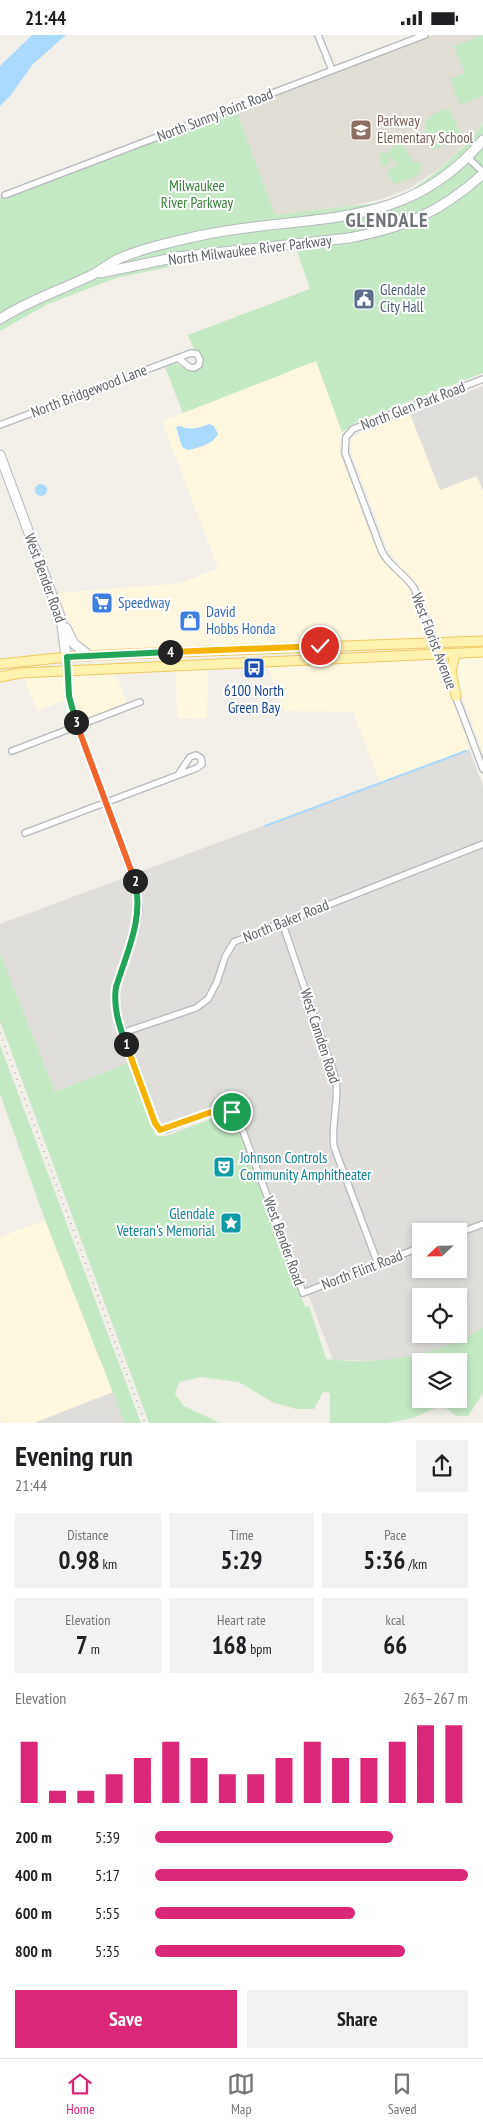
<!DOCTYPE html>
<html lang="en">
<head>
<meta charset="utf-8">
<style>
	:root { --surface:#fff; --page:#f2f2f2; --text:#202124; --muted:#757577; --line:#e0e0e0; --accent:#db2777 }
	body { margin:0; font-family:"PT Sans Narrow",sans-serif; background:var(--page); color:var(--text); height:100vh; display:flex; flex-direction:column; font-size:19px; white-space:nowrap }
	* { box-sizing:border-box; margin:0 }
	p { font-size:16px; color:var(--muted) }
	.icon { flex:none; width:28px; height:28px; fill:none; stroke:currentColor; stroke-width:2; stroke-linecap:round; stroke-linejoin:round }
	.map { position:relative; height:1388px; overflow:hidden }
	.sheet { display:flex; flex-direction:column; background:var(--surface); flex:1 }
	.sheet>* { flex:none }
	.needle { width:32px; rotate:248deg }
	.fabs { position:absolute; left:412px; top:1188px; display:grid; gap:10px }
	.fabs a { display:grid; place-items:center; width:55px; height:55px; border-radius:0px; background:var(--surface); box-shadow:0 2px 8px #0003; font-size:25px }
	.pin { position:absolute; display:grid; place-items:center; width:42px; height:42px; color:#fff; margin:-21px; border:2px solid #fff; border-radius:50%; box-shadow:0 1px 5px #0007 }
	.km { position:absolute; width:25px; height:25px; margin:-12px; border-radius:50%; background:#222; color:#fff; font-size:14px; line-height:25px; text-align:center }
	.round { display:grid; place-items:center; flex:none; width:52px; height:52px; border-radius:0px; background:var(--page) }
	.head { display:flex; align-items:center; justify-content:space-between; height:85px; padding:0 15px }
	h1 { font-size:28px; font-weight:600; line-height:38px }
	.figures { display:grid; grid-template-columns:repeat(3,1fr); gap:8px; height:85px; padding:5px 15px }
	.figures div { display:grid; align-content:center; border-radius:0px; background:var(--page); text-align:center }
	.figures b { font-size:25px; font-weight:600 }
	.figures small { font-size:14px; font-weight:400 }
	.figures p { font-size:14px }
	.chart { height:140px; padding:10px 15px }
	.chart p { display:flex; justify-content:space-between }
	.chart svg { width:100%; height:90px; margin-top:5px; stroke:var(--accent); stroke-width:6 }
	.primary-button { display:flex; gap:10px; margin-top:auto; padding:10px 15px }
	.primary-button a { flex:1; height:58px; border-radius:0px; background:var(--accent); color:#fff; font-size:20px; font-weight:600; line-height:58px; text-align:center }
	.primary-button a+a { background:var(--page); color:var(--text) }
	ul { padding:0 15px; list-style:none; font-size:16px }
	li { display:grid; grid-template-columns:80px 60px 1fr; align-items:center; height:38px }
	li i { height:12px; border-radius:6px; background:var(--accent) }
	.status { display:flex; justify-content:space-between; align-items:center; height:35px; padding:0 25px; background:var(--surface); direction:ltr }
	.status svg { height:14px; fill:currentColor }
	.tab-bar { display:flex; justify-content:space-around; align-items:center; height:70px; border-top:1px solid var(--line); background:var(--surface); font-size:14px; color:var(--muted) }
	.tab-bar a { display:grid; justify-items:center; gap:2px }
	.tab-bar .current { color:var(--accent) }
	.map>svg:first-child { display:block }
</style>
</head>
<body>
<div class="status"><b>21:44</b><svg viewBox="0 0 49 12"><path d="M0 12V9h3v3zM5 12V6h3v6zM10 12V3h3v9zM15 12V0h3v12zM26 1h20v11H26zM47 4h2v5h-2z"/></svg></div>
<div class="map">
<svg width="483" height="1388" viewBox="0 0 483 1388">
	<rect width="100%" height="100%" fill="#f1efe8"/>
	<g fill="#fef7e0">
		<path d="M316 326 342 397 339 409 340 418 370 499 383 526 388 532 399 529 387 512 353 421 350 409 352 402 410 379 440 455 477 441 483 456V601L92 617 76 606 57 558 182 548 218 533 162 386Z"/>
		<path d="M440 620 456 661 469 714 380 747 353 677 284 676 268 631Z"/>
		<path d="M483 622V718L455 640V631L460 625Z"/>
		<path d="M208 633 207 683 177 684 176 635Z"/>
		<path d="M115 638 127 668 83 685 79 683 74 665H65L37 676 24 643 51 640Z"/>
		<path d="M45 1185 113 1357 34 1388H2L0 1383V1202Z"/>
	</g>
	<g fill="#e0deda" fill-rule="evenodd">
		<path d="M483 351V456L477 441 440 455 410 379Z"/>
		<path d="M469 714 483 751V1293L465 1304 424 1319 385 1326 333 1325 242 1083 238 1078 233 1074 221 1070 167 1090 161 1088 136 1025 55 1057 0 918V889ZM421 1196H459V1234H421ZM421 1261H459V1299H421Z"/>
		<path d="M113 1357 125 1388H34Z"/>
	</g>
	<path fill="#e1ded6" d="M434 0H483V87L472 103 440 133 410 153 382 164 349 171 275 180 236 75Z"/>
	<g fill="#c5e8c5" fill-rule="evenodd">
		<path d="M483 0V61L460 70 450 44 465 38 454 11Z"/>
		<path d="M449 73 462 103 432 115 426 100V86L436 77Z"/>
		<path d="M236 75 275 180 384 167 412 155 440 134 473 103 483 88V338L358 386 342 397 316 326 183 378 165 332 176 328 187 335H197L202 329 199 317 194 314 188 300 310 254 296 213 189 228 116 243 48 269 0 296V162Z"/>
		<path d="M400 106 414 128 419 126 422 134 415 142 394 149 388 140 389 134 399 129 395 128 390 120 389 125 390 129 382 132 380 126 383 125 380 124 381 117 390 119V115Z"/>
		<path d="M0 918 55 1057 128 1028 156 1101H166L216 1082 215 1079 225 1078 234 1084 305 1272 309 1271 326 1324C381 1331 435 1321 483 1293V1358L468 1381H456L442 1370 412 1383 387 1388H330V1358L323 1357 314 1374H296L272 1367 239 1347 201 1342 179 1347 175 1359 184 1371 220 1388H149L0 986ZM421 1326H459V1364H421Z"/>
		<path d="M0 1010 141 1388H125L45 1185 0 1059Z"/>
	</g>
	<g fill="#aadaff">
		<path d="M32 0H66L33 29 10 61 0 71V31Z"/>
		<path d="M209 389 214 391 218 399C214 409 197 413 188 415L182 412 176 392 180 391C191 396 198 393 209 389Z"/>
		<circle cx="41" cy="455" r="6"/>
	</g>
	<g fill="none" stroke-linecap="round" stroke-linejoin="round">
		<path stroke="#aadaff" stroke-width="2" d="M265 791 466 716"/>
		<g stroke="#b5b8bc" stroke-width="8">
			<g id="street">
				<path d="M318 0 332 35"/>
				<path d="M468 123 483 137"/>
				<path d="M5 160 425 0"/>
				<path d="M0 390 191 318 197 319 200 325 199 330 194 333 189 332 178 323"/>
				<path d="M68 635 71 671 137 855 139 873 137 886 116 952 115 973 122 998 157 1093 165 1095 220 1074C229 1074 236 1079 240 1088L303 1258 421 1212"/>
				<path d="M449 644 414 553C405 539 389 531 382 517L345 418 346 402 353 394 483 344"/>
				<path d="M455 660 483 734"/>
				<path d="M12 716 140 667"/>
				<path d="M25 798 197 733 202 729 201 723 196 720 190 722 178 740"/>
				<path d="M282 887 336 1045C339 1068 331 1089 334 1112L378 1229"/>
				<path d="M122 998 196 973 208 964 217 947 225 922 234 907 483 809"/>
				<path d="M459 1198 483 1189"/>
			</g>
		</g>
		<g stroke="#b6babf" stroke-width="11">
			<g id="secondary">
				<path d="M100 238 177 222 349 203C406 192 439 178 483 139"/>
				<path d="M0 284C29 265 61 255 92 240 101 235 109 229 118 224 143 213 172 207 198 201 306 177 404 200 483 105"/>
				<path d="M0 420 61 584 68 635"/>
				<path d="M66 593 74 609 90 621"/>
			</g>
		</g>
		<g stroke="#f2c960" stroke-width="11">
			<g id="primary">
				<path d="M455 619 451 637 456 661"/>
				<path d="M0 629 67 622 125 619 483 606"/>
				<path d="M0 642 20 638 483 617"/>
			</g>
		</g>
		<use href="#street" stroke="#fff" stroke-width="5.5"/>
		<use href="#secondary" stroke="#fff" stroke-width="9"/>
		<use href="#primary" stroke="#fff2af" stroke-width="9"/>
		<path stroke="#b6b7b8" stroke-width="2" stroke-dasharray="1 6" stroke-linecap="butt" d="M0 998 145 1388"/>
	</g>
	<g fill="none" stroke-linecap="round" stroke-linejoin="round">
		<g stroke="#fff" stroke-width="10">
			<path id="split-1" d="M126 1009 155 1088 160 1095 220 1074 232 1077"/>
		</g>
		<g stroke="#fff" stroke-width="10">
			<path id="split-2" d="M126 1009C119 990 113 973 116 952 127 917 144 883 135 846"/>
		</g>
		<g stroke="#fff" stroke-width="10">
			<path id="split-3" d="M76 687 135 846"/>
		</g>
		<g stroke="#fff" stroke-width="10">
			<path id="split-4" d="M76 687 69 661 67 622 170 617"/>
		</g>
		<g stroke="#fff" stroke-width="10">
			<path id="split-5" d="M170 617 320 611"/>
		</g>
		<use href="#split-1" stroke="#f5b400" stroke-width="6"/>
		<use href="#split-2" stroke="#22a559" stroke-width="6"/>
		<use href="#split-3" stroke="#f0652b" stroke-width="6"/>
		<use href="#split-4" stroke="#22a559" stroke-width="6"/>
		<use href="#split-5" stroke="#f5b400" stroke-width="6"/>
	</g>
	<defs>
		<g id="school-square" transform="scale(1.125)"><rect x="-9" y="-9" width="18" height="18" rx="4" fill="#8d6e63" stroke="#fff"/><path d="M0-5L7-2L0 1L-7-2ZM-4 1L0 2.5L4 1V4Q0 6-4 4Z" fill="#fff"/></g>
		<g id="civic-square" transform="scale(1.125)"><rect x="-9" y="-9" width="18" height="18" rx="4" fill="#5c6f8a" stroke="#fff"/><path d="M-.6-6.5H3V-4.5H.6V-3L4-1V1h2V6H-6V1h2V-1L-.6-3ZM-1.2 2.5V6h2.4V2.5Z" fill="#fff"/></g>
		<g id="supermarket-square" transform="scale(1.125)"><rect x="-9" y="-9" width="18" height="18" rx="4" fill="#3f7fe0" stroke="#fff"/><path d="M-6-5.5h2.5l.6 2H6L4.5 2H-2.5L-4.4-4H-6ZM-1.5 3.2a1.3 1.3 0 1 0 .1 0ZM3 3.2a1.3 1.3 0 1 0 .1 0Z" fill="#fff"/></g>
		<g id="shop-square" transform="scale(1.125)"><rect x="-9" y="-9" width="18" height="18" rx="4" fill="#3f7fe0" stroke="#fff"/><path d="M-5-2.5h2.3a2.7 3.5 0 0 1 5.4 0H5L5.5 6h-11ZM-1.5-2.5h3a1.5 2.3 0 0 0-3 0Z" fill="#fff"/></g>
		<g id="bus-square" transform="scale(1.125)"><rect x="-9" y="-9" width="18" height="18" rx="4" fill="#1a4fb4" stroke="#fff"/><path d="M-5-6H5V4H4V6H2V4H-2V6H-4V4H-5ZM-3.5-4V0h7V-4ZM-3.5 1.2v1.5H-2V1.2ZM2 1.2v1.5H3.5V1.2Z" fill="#fff"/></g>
		<g id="theatre-square" transform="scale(1.125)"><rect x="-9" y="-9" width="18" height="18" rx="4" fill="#0f9aa8" stroke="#fff"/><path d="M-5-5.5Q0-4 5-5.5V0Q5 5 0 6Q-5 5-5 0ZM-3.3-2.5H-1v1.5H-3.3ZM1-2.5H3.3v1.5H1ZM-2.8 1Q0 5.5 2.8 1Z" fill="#fff"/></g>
		<g id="sight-square" transform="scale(1.125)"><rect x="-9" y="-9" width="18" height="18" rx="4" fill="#0f9aa8" stroke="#fff"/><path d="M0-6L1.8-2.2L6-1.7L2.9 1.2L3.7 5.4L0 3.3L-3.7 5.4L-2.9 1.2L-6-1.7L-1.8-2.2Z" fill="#fff"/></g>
	</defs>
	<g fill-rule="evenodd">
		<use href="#school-square" x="361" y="95"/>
		<use href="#civic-square" x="364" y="264"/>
		<use href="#supermarket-square" x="102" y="568"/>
		<use href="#shop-square" x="190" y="586"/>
		<use href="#bus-square" x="254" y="633"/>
		<use href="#theatre-square" x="224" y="1132"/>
		<use href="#sight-square" x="231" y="1188"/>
	</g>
	<g text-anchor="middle" stroke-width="4" stroke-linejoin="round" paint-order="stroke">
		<g font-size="15" fill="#5f6368" stroke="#fff">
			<text transform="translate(215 80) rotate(-21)" y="5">North Sunny Point Road</text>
			<text transform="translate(250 215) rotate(-7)" y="5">North Milwaukee River Parkway</text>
			<text transform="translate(89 356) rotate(-21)" y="5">North Bridgewood Lane</text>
			<text transform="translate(413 371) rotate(-21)" y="5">North Glen Park Road</text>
			<text transform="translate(45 543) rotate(70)" y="5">West Bender Road</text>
			<text transform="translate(434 606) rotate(69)" y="5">West Florist Avenue</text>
			<text transform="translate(286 886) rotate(-22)" y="5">North Baker Road</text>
			<text transform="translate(320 1001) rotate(72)" y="5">West Camden Road</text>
			<text transform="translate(284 1206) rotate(70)" y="5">West Bender Road</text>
			<text transform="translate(362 1235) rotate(-21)" y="5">North Flint Road</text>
		</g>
		<g font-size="15" fill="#785e54" stroke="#fff" text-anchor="start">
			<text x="377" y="91">Parkway<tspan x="377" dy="17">Elementary School</tspan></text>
		</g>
		<g font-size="15" fill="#348238" stroke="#fff">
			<text x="197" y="156">Milwaukee<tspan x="197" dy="17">River Parkway</tspan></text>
		</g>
		<g font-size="15" fill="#4e5e75" stroke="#fff" text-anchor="start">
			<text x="380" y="260">Glendale<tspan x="380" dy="17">City Hall</tspan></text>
		</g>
		<g font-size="15" fill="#366cbe" stroke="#fff" text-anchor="start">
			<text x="118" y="573">Speedway</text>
			<text x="206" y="582">David<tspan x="206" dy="17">Hobbs Honda</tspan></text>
		</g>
		<g font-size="15" fill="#164399" stroke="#fff">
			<text x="254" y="661">6100 North<tspan x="254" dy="17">Green Bay</tspan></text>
		</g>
		<g font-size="15" fill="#0d838f" stroke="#fff" text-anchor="start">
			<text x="240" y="1128">Johnson Controls<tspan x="240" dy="17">Community Amphitheater</tspan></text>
			<text x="215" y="1184" text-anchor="end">Glendale<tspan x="215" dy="17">Veteran's Memorial</tspan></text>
		</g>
		<g font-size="20" font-weight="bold" letter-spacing="1" fill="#70757a" stroke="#fff">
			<text x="387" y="192">GLENDALE</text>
		</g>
	</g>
</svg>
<div class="fabs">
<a><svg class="needle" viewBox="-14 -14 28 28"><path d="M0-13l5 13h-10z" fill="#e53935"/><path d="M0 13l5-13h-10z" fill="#757577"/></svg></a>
<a><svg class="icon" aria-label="locate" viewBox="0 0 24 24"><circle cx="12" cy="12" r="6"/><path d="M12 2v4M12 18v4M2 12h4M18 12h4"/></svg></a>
<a><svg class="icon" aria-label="layers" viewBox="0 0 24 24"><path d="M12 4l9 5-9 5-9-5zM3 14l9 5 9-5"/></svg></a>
</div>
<div class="pin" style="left:232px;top:1077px;background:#1e9e55"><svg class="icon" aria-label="arrive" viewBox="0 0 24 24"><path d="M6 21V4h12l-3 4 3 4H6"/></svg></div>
<div class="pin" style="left:320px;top:611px;background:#d93025"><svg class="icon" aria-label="check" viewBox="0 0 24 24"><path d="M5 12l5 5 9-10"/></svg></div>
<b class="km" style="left:126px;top:1009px">1</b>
<b class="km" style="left:135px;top:846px">2</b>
<b class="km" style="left:76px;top:687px">3</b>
<b class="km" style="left:170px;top:617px">4</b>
</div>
<section class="sheet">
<div class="head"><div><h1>Evening run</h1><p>21:44</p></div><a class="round"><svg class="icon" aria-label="share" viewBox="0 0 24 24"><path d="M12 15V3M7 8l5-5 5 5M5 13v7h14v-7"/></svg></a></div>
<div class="figures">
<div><p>Distance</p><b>0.98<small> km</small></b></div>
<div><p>Time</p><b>5:29</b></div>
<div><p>Pace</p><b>5:36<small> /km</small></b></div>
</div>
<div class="figures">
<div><p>Elevation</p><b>7<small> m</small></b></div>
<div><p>Heart rate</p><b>168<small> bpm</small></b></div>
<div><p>kcal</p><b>66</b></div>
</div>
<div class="chart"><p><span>Elevation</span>263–267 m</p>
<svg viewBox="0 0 160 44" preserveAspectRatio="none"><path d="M5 44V14M15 44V38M25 44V38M35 44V30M45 44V22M55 44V14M65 44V22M75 44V30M85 44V30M95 44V22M105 44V14M115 44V22M125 44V22M135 44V14M145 44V6M155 44V6"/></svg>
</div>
<ul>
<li><b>200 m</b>5:39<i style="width:76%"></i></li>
<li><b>400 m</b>5:17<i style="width:100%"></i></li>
<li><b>600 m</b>5:55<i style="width:64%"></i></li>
<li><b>800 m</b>5:35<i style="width:80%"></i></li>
</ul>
<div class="primary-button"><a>Save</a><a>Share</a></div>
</section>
<nav class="tab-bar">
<a class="current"><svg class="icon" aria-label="home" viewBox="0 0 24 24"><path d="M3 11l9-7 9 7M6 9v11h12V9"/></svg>Home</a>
<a><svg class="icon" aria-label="map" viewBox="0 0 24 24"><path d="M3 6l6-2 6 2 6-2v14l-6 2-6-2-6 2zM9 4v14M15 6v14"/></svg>Map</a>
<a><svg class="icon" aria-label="saved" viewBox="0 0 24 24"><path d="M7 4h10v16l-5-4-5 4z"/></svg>Saved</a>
</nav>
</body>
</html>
